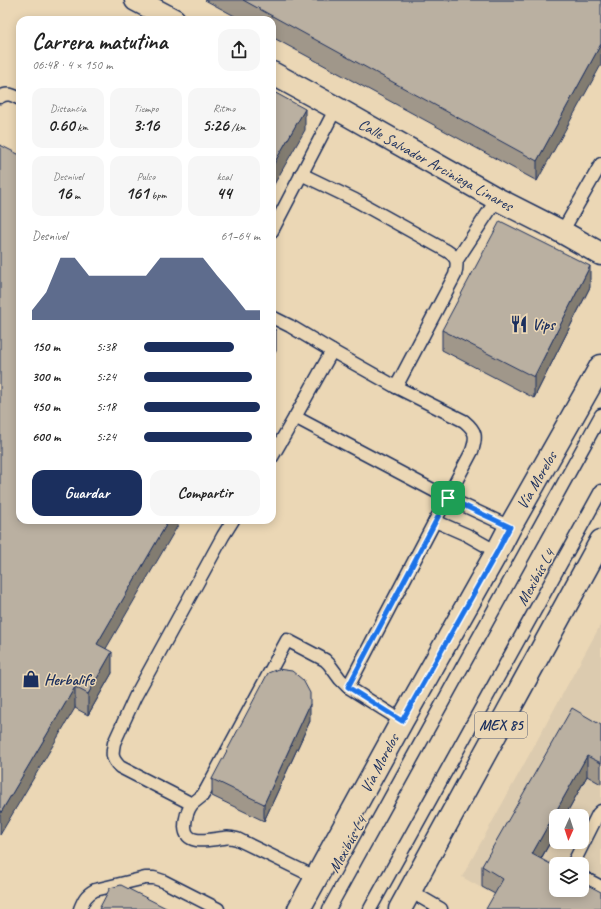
<!DOCTYPE html>
<html lang="es">
<head>
<meta charset="utf-8">
<style>
	:root { --surface:#fff; --page:#f6f6f6; --text:#222; --muted:#767676; --accent:#1b2f5e }
	body { margin:0; font-family:Caveat,sans-serif; background:var(--page); color:var(--text); height:100vh; display:flex; flex-direction:column; font-size:15px; white-space:nowrap }
	* { box-sizing:border-box; margin:0 }
	p { font-size:13px; color:var(--muted) }
	.icon { flex:none; width:22px; height:22px; fill:none; stroke:currentColor; stroke-width:2; stroke-linecap:round; stroke-linejoin:round }
	.map { position:relative; flex:1; overflow:hidden }
	.details { position:absolute; left:16px; top:16px; width:260px; height:508px; display:flex; flex-direction:column; background:var(--surface); border-radius:12px; box-shadow:0 2px 10px #0003 }
	.details>* { flex:none }
	.needle { width:26px; rotate:183deg }
	.fabs { position:absolute; left:549px; top:809px; display:grid; gap:8px }
	.fabs a { display:grid; place-items:center; width:40px; height:40px; border-radius:8px; background:var(--surface); box-shadow:0 2px 10px #0003; font-size:20px }
	.pin { position:absolute; display:grid; place-items:center; width:34px; height:34px; color:#fff; margin:-17px; border-radius:8px; box-shadow:0 2px 6px #0006 }
	.round { display:grid; place-items:center; flex:none; width:42px; height:42px; border-radius:12px; background:var(--page) }
	.overview { display:flex; align-items:center; justify-content:space-between; height:68px; padding:0 16px }
	h1 { font-size:22px; font-weight:800; line-height:30px }
	.figures { display:grid; grid-template-columns:repeat(3,1fr); gap:6px; height:68px; padding:4px 16px }
	.figures div { display:grid; align-content:center; border-radius:10px; background:var(--page); text-align:center }
	.figures b { font-size:17px; font-weight:800 }
	.figures small { font-size:11px; font-weight:400 }
	.figures p { font-size:11px }
	.chart { height:112px; padding:8px 16px }
	.chart p { display:flex; justify-content:space-between }
	.chart svg { width:100%; height:72px; margin-top:4px; fill:var(--accent); opacity:.7 }
	.action { display:flex; gap:8px; margin-top:auto; padding:8px 16px }
	.action a { flex:1; height:46px; border-radius:12px; background:var(--accent); color:#fff; font-size:16px; font-weight:800; line-height:46px; text-align:center }
	.action a+a { background:var(--page); color:var(--text) }
	ul { padding:0 16px; list-style:none; font-size:13px }
	li { display:grid; grid-template-columns:64px 48px 1fr; align-items:center; height:30px }
	li i { height:10px; border-radius:5px; background:var(--accent) }
	.map>svg:first-child { display:block }
</style>
</head>
<body>
<div class="map">
<svg width="601" height="909" viewBox="0 0 601 909">
	<rect width="100%" height="100%" fill="#ebd7b5"/>
	<filter id="ink" filterUnits="userSpaceOnUse"><feTurbulence type="fractalNoise" baseFrequency=".025" numOctaves="2"/><feDisplacementMap in="SourceGraphic" scale="8" xChannelSelector="R" yChannelSelector="G"/><feConvolveMatrix kernelMatrix="1 2 1 2 8 2 1 2 1" color-interpolation-filters="sRGB"/></filter>
	<g filter="url(#ink)">
		<path fill="#dccbaf" fill-rule="evenodd" d="M601 624V909H519L462 877ZM556 816H582V842H556ZM556 864H582V890H556Z"/>
		<g fill="none" stroke-linecap="round" stroke-linejoin="round">
			<g stroke="#1b2f5e" stroke-width="15">
				<g id="service">
					<path d="M0 97C7 92 13 95 20 99"/>
					<path d="M301 174 355 200 447 251C458 258 458 262 455 275L396 387"/>
					<path d="M272 231 336 108"/>
					<path d="M562 232 601 164"/>
					<path d="M457 260 497 199"/>
					<path d="M272 317 290 326 332 351"/>
					<path d="M295 417 332 351 396 387 464 421C476 431 477 436 472 451L435 521"/>
					<path d="M272 457 295 417 448 498 510 527"/>
					<path d="M233 520 223 536 135 697 114 743C112 754 111 758 120 767L192 804 202 796 206 790 287 640 325 660 329 664 340 679 348 687 435 521 467 535 497 552"/>
					<path d="M348 687 402 721"/>
					<path d="M192 804C187 811 185 819 185 827 186 847 211 839 224 838 228 837 233 838 237 839L317 878"/>
					<path d="M573 864 598 814 601 811"/>
					<path d="M582 877 601 887"/>
					<path d="M410 891 441 909"/>
					<path d="M80 909C84 899 86 895 95 890L145 878H154L163 881 218 909"/>
					<path d="M329 909 601 415"/>
					<path d="M370 909 601 491"/>
				</g>
			</g>
			<g stroke="#1b2f5e" stroke-width="25">
				<g id="minor">
					<path d="M136 0 174 20"/>
					<path d="M272 73 336 108 497 199 562 232 601 254"/>
				</g>
			</g>
			<g stroke="#1b2f5e" stroke-width="25">
				<g id="primary">
					<path d="M299 909 402 721 497 552 510 527 601 366"/>
					<path d="M400 909 601 541"/>
				</g>
			</g>
			<use href="#service" stroke="#ebd7b5" stroke-width="12"/>
			<use href="#minor" stroke="#ebd7b5" stroke-width="22"/>
			<use href="#primary" stroke="#ebd7b5" stroke-width="22"/>
		</g>
		<g fill="#a0978a" stroke="#1b2f5e">
			<path d="M205 0H601L537 181 272 37V20H242Z"/>
			<path d="M0 145 106 649 112 673 88 715 75 708Z"/>
			<path d="M590 287 534 398 442 350V330Z"/>
			<path d="M310 721 264 821 212 796V779Z"/>
			<path d="M601 725V784L587 776 565 816H556V832L541 859 495 894 482 887V866Z"/>
		</g>
		<g fill="#827b71" stroke="#1b2f5e">
			<path d="M601 44V65L537 181V161Z"/>
			<path d="M305 109V130L272 188V167Z"/>
			<path d="M590 266V287L534 398V377Z"/>
			<path d="M276 330V351L272 358V337Z"/>
			<path d="M169 520H181L97 664V644Z"/>
			<path d="M112 652V673L88 715V694Z"/>
			<path d="M75 687V708L0 835V814Z"/>
			<path d="M310 704V721L264 821V804Z"/>
			<path d="M587 756V776L565 816H556V832L532 874V854Z"/>
		</g>
		<g fill="#bab0a1" stroke="#1b2f5e">
			<path d="M243 0H601V44L537 161Z"/>
			<path d="M272 91 305 109 272 167Z"/>
			<path d="M0 145 20 155V520H169L97 644 112 652 88 694 75 687 0 814Z"/>
			<path d="M500 221 590 266 534 377 442 330Z"/>
			<path d="M272 328 276 330 272 337Z"/>
			<path d="M278 669 292 671 303 680 310 693V704L264 804 212 779 268 673Z"/>
			<path d="M572 708 601 725V763L587 756 532 854 556 867V890H582V882L601 892V909H486L503 879 482 866Z"/>
			<path d="M121 885 168 909H99L110 888Z"/>
		</g>
	</g>
	<g fill="none" stroke-linecap="round" stroke-linejoin="round" filter="url(#ink)">
		<g stroke="#fff" stroke-width="8">
			<path id="route" d="M448 498 510 527 497 552 402 721 348 687Z"/>
		</g>
		<use href="#route" stroke="#1a73e8" stroke-width="5"/>
	</g>
	<defs>
		<g id="restaurant-bare" transform="scale(1.38)"><path d="M-5-6h1v4h1v-4h1v4h1v-4h1v5L-1.5 .5V6h-2V.5L-5-1ZM5-6V6H3V1.5H1.5Q1.5-4 5-6Z" fill="#1b2f5e" stroke="#ebd7b5" stroke-width="2.5" paint-order="stroke"/></g>
		<g id="shop-bare" transform="scale(1.38)"><path d="M-5-2.5h2.3a2.7 3.5 0 0 1 5.4 0H5L5.5 6h-11ZM-1.5-2.5h3a1.5 2.3 0 0 0-3 0Z" fill="#1b2f5e" stroke="#ebd7b5" stroke-width="2.5" paint-order="stroke"/></g>
	</defs>
	<g fill-rule="evenodd">
		<use href="#restaurant-bare" x="519" y="324"/>
		<use href="#shop-bare" x="31" y="679"/>
	</g>
	<g text-anchor="middle" stroke-width="3" stroke-linejoin="round" paint-order="stroke">
		<rect fill="#ebd7b5" stroke="#596178" stroke-width="1" x="475" y="712" width="52" height="26" rx="3"/>
		<g font-size="15" font-weight="bold" fill="#1b2f5e">
			<text x="501" y="730">MEX 85</text>
		</g>
		<g font-size="16" fill="#1b2f5e" stroke="#ebd7b5">
			<text transform="translate(436 164) rotate(29)" y="6">Calle Salvador Arciniega Linares</text>
			<text transform="translate(536 480) rotate(-60)" y="6">Vía Morelos</text>
			<text transform="translate(535 577) rotate(-61)" y="6">Mexibús L4</text>
			<text transform="translate(379 763) rotate(-62)" y="6">Vía Morelos</text>
			<text transform="translate(347 844) rotate(-61)" y="6">Mexibús L4</text>
		</g>
		<g font-size="16" font-weight="bold" fill="#1b2f5e" stroke="#ebd7b5" text-anchor="start">
			<text x="532" y="330">Vips</text>
			<text x="44" y="685">Herbalife</text>
		</g>
	</g>
</svg>
<div class="fabs">
<a><svg class="needle" viewBox="-14 -14 28 28"><path d="M0-13l5 13h-10z" fill="#e53935"/><path d="M0 13l5-13h-10z" fill="#767676"/></svg></a>
<a><svg class="icon" aria-label="layers" viewBox="0 0 24 24"><path d="M12 4l9 5-9 5-9-5zM3 14l9 5 9-5"/></svg></a>
</div>
<div class="pin" style="left:448px;top:498px;background:#1e9e55"><svg class="icon" aria-label="arrive" viewBox="0 0 24 24"><path d="M6 21V4h12l-3 4 3 4H6"/></svg></div>
<section class="details">
<div class="overview"><div><h1>Carrera matutina</h1><p>06:48 · 4 × 150 m</p></div><a class="round"><svg class="icon" aria-label="share" viewBox="0 0 24 24"><path d="M12 15V3M7 8l5-5 5 5M5 13v7h14v-7"/></svg></a></div>
<div class="figures">
<div><p>Distancia</p><b>0.60<small> km</small></b></div>
<div><p>Tiempo</p><b>3:16</b></div>
<div><p>Ritmo</p><b>5:26<small> /km</small></b></div>
</div>
<div class="figures">
<div><p>Desnivel</p><b>16<small> m</small></b></div>
<div><p>Pulso</p><b>161<small> bpm</small></b></div>
<div><p>kcal</p><b>44</b></div>
</div>
<div class="chart"><p><span>Desnivel</span>61–64 m</p>
<svg viewBox="0 0 160 44" preserveAspectRatio="none"><path d="M0 44V38L10 27L20 6L30 6L40 17L50 17L60 17L70 17L80 17L90 6L100 6L110 6L120 6L130 17L140 27L150 38L160 38V44z"/></svg>
</div>
<ul>
<li><b>150 m</b>5:38<i style="width:78%"></i></li>
<li><b>300 m</b>5:24<i style="width:93%"></i></li>
<li><b>450 m</b>5:18<i style="width:100%"></i></li>
<li><b>600 m</b>5:24<i style="width:93%"></i></li>
</ul>
<div class="action"><a>Guardar</a><a>Compartir</a></div>
</section>
</div>
</body>
</html>
